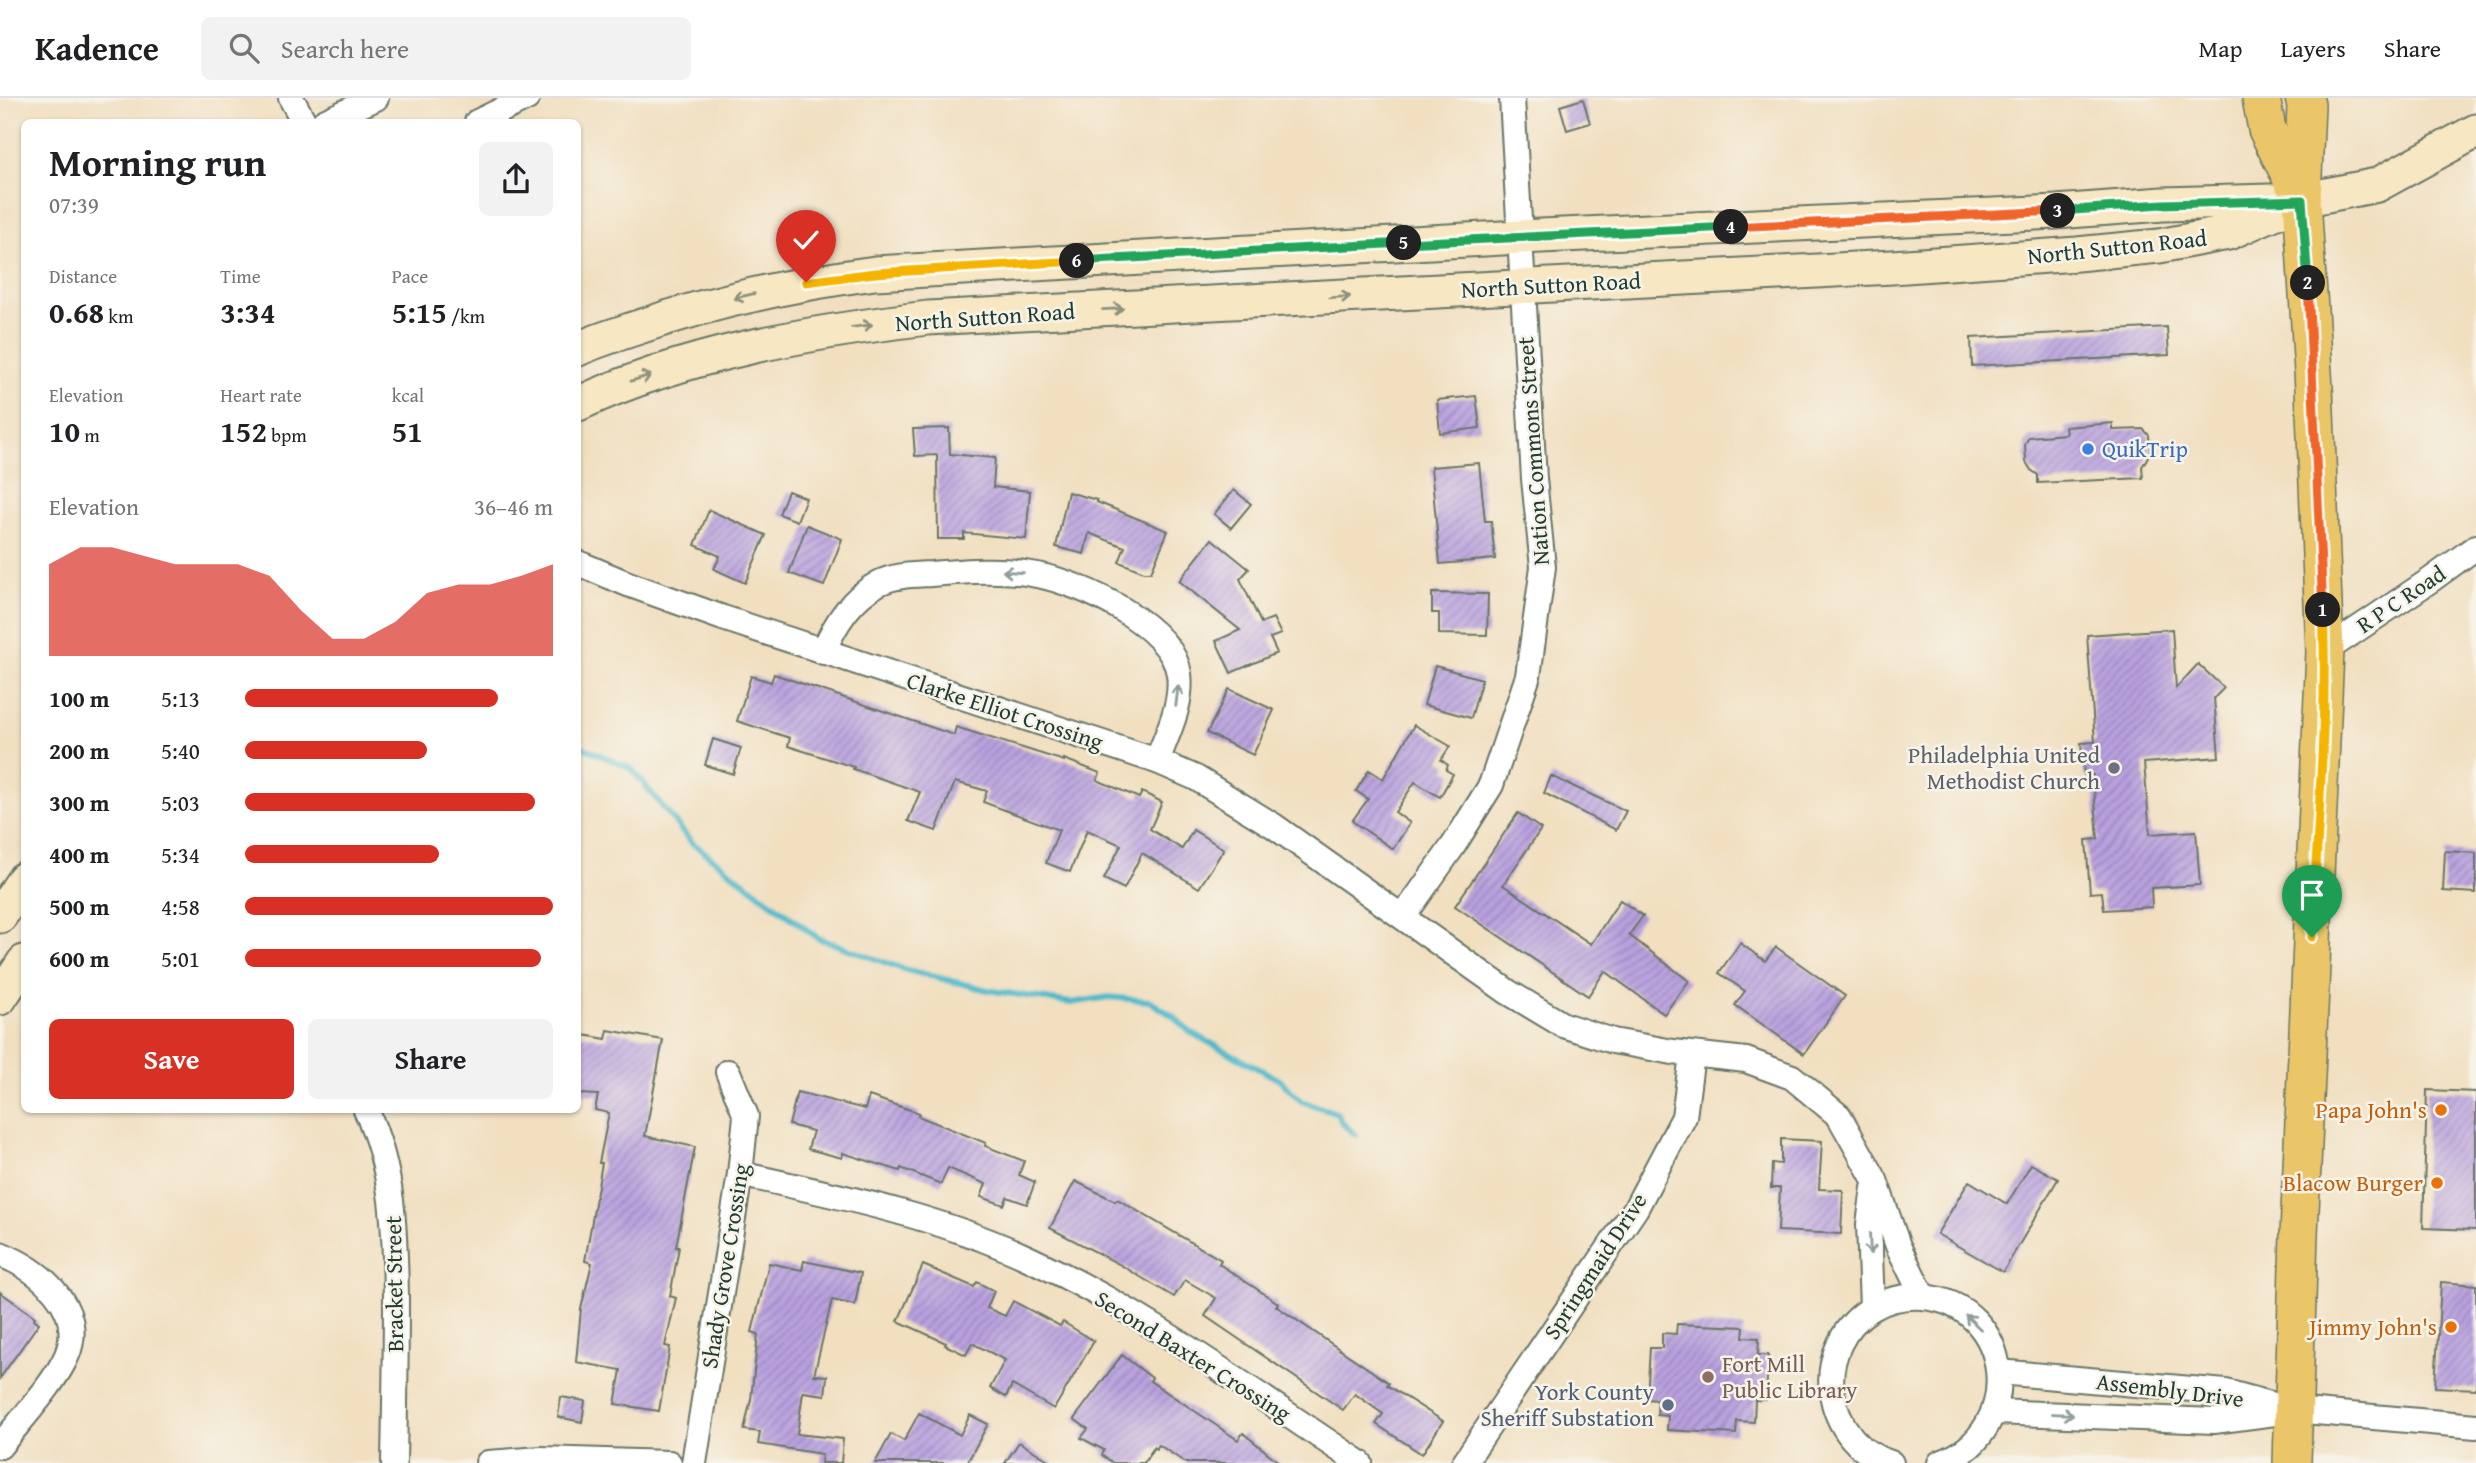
<!DOCTYPE html>
<html lang="en">
<head>
<meta charset="utf-8">
<style>
	:root { --surface:#fff; --page:#f2f2f2; --text:#202124; --muted:#757577; --line:#e0e0e0; --accent:#d93025 }
	body { margin:0; font-family:"Gentium Book Plus",serif; background:var(--page); color:var(--text); height:100vh; display:flex; flex-direction:column; font-size:26px; white-space:nowrap }
	* { box-sizing:border-box; margin:0 }
	p { font-size:23px; color:var(--muted) }
	.icon { flex:none; width:38px; height:38px; fill:none; stroke:currentColor; stroke-width:2; stroke-linecap:round; stroke-linejoin:round }
	.map { position:relative; flex:1; overflow:hidden }
	.sheet { position:absolute; left:21px; top:21px; width:560px; height:994px; display:flex; flex-direction:column; background:var(--surface); border-radius:10px; box-shadow:0 2px 5px #0004 }
	.sheet>* { flex:none }
	.pin { position:absolute; display:grid; place-items:center; width:60px; height:60px; color:#fff; margin:-72px -30px; border-radius:50% 50% 50% 0; rotate:-45deg; box-shadow:0 0 7px #0007 }
	.pin .icon { rotate:45deg }
	.km { position:absolute; width:35px; height:35px; margin:-18px; border-radius:50%; background:#222; color:#fff; font-size:19px; line-height:35px; text-align:center }
	.round { display:grid; place-items:center; flex:none; width:74px; height:74px; border-radius:10px; background:var(--page) }
	.head { display:flex; align-items:center; justify-content:space-between; height:119px; padding:0 28px }
	h1 { font-size:38px; font-weight:700; line-height:52px }
	.stats { display:grid; grid-template-columns:repeat(3,1fr); gap:10px; height:119px; padding:7px 28px }
	.stats div { display:grid; align-content:center }
	.stats b { font-size:30px; font-weight:700 }
	.stats small { font-size:19px; font-weight:400 }
	.stats p { font-size:19px }
	.chart { height:196px; padding:14px 28px }
	.chart p { display:flex; justify-content:space-between }
	.chart svg { width:100%; height:126px; margin-top:7px; fill:var(--accent); opacity:.7 }
	.action { display:flex; gap:14px; margin-top:auto; padding:14px 28px }
	.action a { flex:1; height:80px; border-radius:10px; background:var(--accent); color:#fff; font-size:28px; font-weight:700; line-height:80px; text-align:center }
	.action a+a { background:var(--page); color:var(--text) }
	ul { padding:0 28px; list-style:none; font-size:23px }
	li { display:grid; grid-template-columns:112px 84px 1fr; align-items:center; height:52px }
	li i { height:18px; border-radius:9px; background:var(--accent) }
	header { display:flex; align-items:center; gap:42px; box-sizing:border-box; height:98px; padding:0 35px; background:var(--surface); border-bottom:2px solid var(--line) }
	header strong { font-size:33px }
	nav { display:flex; gap:38px; margin-inline-start:auto; font-size:24px }
	.search { width:490px; height:63px; background:var(--page); display:flex; align-items:center; gap:18px; box-sizing:border-box; padding:0 24px; border-radius:10px; color:var(--muted); font-size:26px }
	.map>svg:first-child { display:block }
</style>
</head>
<body>
<header>
<strong>Kadence</strong>
<div class="search"><svg class="icon" aria-label="search" viewBox="0 0 24 24"><circle cx="10" cy="10" r="6"/><path d="M15 15l6 6"/></svg>Search here</div>
<nav><a>Map</a><a>Layers</a><a>Share</a></nav>
</header>
<div class="map">
<svg width="2476" height="1365" viewBox="0 0 2476 1365">
	<defs>
		<pattern id="building-hatch" width="6" height="6" patternUnits="userSpaceOnUse" patternTransform="scale(1.75)"><rect width="6" height="6" fill="#b9a1df"/><path d="M-1 1l2-2M0 6l6-6M5 7l2-2" fill="none" stroke="#9684b6"/></pattern>
	</defs>
	<rect width="100%" height="100%" fill="#f7f3e8"/>
	<filter id="ink" filterUnits="userSpaceOnUse"><feTurbulence type="fractalNoise" baseFrequency=".0143" numOctaves="2"/><feDisplacementMap in="SourceGraphic" scale="14" xChannelSelector="R" yChannelSelector="G"/><feConvolveMatrix kernelMatrix="1 2 1 2 8 2 1 2 1" color-interpolation-filters="sRGB"/></filter>
	<filter id="wash" filterUnits="userSpaceOnUse"><feTurbulence type="fractalNoise" baseFrequency=".00686" numOctaves="4" result="noise"/><feDisplacementMap in="SourceGraphic" scale="28" xChannelSelector="R" yChannelSelector="G"/><feGaussianBlur stdDeviation="1.57" result="paint"/><feColorMatrix in="noise" values="0 0 0 0 0 0 0 0 0 0 0 0 0 0 0 0 0 1.4 0 .05"/><feComposite in="paint" operator="in"/></filter>
	<g filter="url(#wash)">
		<rect width="100%" height="100%" fill="#f1dfc0"/>
		<g fill="none" stroke-linecap="round" stroke-linejoin="round">
			<path stroke="#4eb9ca" stroke-width="6" d="M578 647 632 671 691 744 818 840 903 871 988 892 1071 905 1109 899 1149 903 1173 918 1190 934 1280 982 1301 1003 1337 1015 1342 1025 1356 1037"/>
		</g>
		<g id="blocks">
			<g fill="url(#building-hatch)">
				<path d="M1583 1 1590 25 1567 32 1560 8Z"/>
				<path d="M2167 229 2169 257 1972 268 1971 240Z"/>
				<path d="M1476 298 1480 330 1440 335 1437 302Z"/>
				<path d="M2113 325V332L2143 331 2149 337 2150 355 2142 369 2143 380 2038 385V377L2031 372 2026 364 2025 346 2029 339 2066 336 2065 329Z"/>
				<path d="M949 330 950 356 995 360 993 389 1030 393 1026 441 964 435V441H938L937 357 915 358 913 331Z"/>
				<path d="M1479 365 1485 423H1491L1495 461 1440 466 1431 369Z"/>
				<path d="M1234 392 1251 406 1231 430 1214 416Z"/>
				<path d="M788 393 806 400 797 423 779 416Z"/>
				<path d="M1068 394 1097 402V404L1168 433 1151 474H1144L1119 464 1125 449 1089 435 1084 456 1056 449Z"/>
				<path d="M709 412 766 437 745 485 714 471 720 458 695 447Z"/>
				<path d="M807 427 842 441 824 488 789 475Z"/>
				<path d="M1212 441 1249 471 1240 481 1261 525 1273 520 1281 536 1270 540 1277 555 1231 575 1216 543 1240 532 1179 483Z"/>
				<path d="M1432 495 1488 496 1487 537 1439 536V515H1432Z"/>
				<path d="M2172 531 2176 590 2198 566 2224 590 2214 600 2219 659 2144 665 2150 736 2196 733 2200 787 2151 790 2152 809 2104 812 2102 794 2090 795 2086 742 2098 741 2093 677H2084L2081 645 2095 644 2087 537Z"/>
				<path d="M1435 568 1482 581 1471 620 1424 607Z"/>
				<path d="M774 576 954 637 956 629 1064 663V661L1100 675 1097 682 1139 700 1142 694 1162 704 1150 731 1182 751 1193 732 1224 751 1199 790 1142 755 1124 791 1104 781 1121 747 1087 732 1070 774 1046 765 1059 732 983 704 987 693 955 684 936 733 908 723 920 694 853 671 854 669 788 648 790 640 737 623 751 578 771 584Z"/>
				<path d="M1229 591 1274 612 1253 657 1207 635Z"/>
				<path d="M1414 627 1450 648 1441 662 1448 667 1446 672 1453 676 1440 699 1415 684 1395 714 1410 725 1393 751 1352 723 1368 701 1356 693 1369 672 1383 681Z"/>
				<path d="M713 641 741 650 733 676 705 667Z"/>
				<path d="M1551 678 1626 713 1616 732 1544 695Z"/>
				<path d="M1518 715 1541 731 1503 787 1591 846 1620 802 1643 818 1629 837 1689 883 1664 916 1605 873 1588 898 1455 808Z"/>
				<path d="M2445 753 2476 755V795L2443 793Z"/>
				<path d="M1740 845 1765 863 1776 849 1845 898 1804 956 1735 907 1745 893 1719 875Z"/>
				<path d="M608 932 663 942 645 1038 695 1049 676 1149H679L670 1198 676 1200 665 1248 670 1249 659 1313 615 1306 621 1272 576 1264 581 1211 592 1165 585 1163 602 1065H599L609 1015 595 1012 598 997 578 996V936L606 941Z"/>
				<path d="M2427 992 2476 994V1132L2423 1130Z"/>
				<path d="M797 994 865 1011 869 998 919 1015 918 1018 986 1045 985 1048 1024 1063 1019 1077 1035 1084 1027 1106 1007 1099 1004 1107 981 1099 986 1086 948 1070 941 1086 901 1070 900 1073 843 1055 842 1060 808 1051 813 1033 789 1027Z"/>
				<path d="M1781 1041 1822 1043 1819 1091 1843 1092 1841 1136 1778 1133 1780 1090H1771L1772 1065 1781 1066Z"/>
				<path d="M2031 1066 2058 1081 2003 1174 1937 1136 1969 1083 2007 1106Z"/>
				<path d="M1075 1083 1115 1103 1117 1101 1221 1162 1219 1166 1278 1205 1276 1208 1389 1285 1387 1287 1443 1323 1422 1356 1376 1326 1383 1316 1355 1296 1343 1312 1205 1218 1216 1200 1185 1182 1174 1199 1119 1166 1050 1130Z"/>
				<path d="M804 1163 861 1175 855 1207 832 1202 814 1277 827 1278 825 1297 803 1294 797 1336 843 1341 841 1365H821L822 1356 758 1346 760 1334 744 1332 751 1301 758 1236 752 1234 769 1165 802 1172Z"/>
				<path d="M923 1167 974 1189 977 1184 994 1193 987 1210 1005 1218 1013 1203 1060 1228 1063 1224 1094 1243 1054 1311 1012 1287 1006 1299 990 1290 1005 1262 972 1245 966 1257 945 1247 946 1245 898 1223Z"/>
				<path d="M2441 1184 2476 1187V1291L2435 1289Z"/>
				<path d="M0 1194 35 1219 34 1221 39 1225 0 1280Z"/>
				<path d="M1677 1226 1744 1229 1743 1239 1759 1240 1758 1257H1768L1766 1302H1755L1754 1324 1737 1323 1736 1336 1667 1332 1668 1318 1657 1317 1658 1302 1647 1301 1650 1250H1662V1235L1676 1236Z"/>
				<path d="M1122 1257 1152 1280 1150 1283 1238 1342 1243 1335 1280 1365H1186L1159 1347 1156 1351 1154 1349 1144 1365H1113L1102 1357 1104 1352 1081 1340 1088 1331 1074 1321Z"/>
				<path d="M561 1299 585 1303 582 1324 558 1319Z"/>
				<path d="M919 1315 960 1337 970 1317 988 1326 967 1365H875L891 1336 904 1343Z"/>
				<path d="M1019 1344 1053 1365H1005Z"/>
			</g>
		</g>
	</g>
	<g filter="url(#ink)">
		<use href="#blocks" fill-opacity="0" stroke="#687665" stroke-width="2"/>
		<g fill="none" stroke-linecap="round" stroke-linejoin="round">
			<g stroke="#687665" stroke-width="28">
				<g id="minor">
					<path d="M291 0 304 24"/>
					<path d="M324 24 376 0"/>
					<path d="M477 24 527 0"/>
					<path d="M578 465 628 486 723 520 1157 663 1196 680 1274 728 1508 894 1563 927 1613 943 1673 954 1746 962 1792 979 1839 1018 1875 1082 1898 1148 1923 1199"/>
					<path d="M2325 553 2432 481 2476 449"/>
					<path d="M823 554C835 526 851 500 879 485 894 477 914 477 931 476 966 473 1002 470 1037 477 1081 485 1172 527 1179 576 1183 606 1167 636 1157 663"/>
					<path d="M1403 819 1453 748 1491 687 1528 578 1543 469 1534 381 1512 0"/>
					<path d="M366 1012C394 1072 395 1134 396 1199 396 1255 395 1310 394 1365"/>
					<path d="M740 1076C839 1098 938 1118 1030 1161 1148 1216 1252 1294 1360 1365"/>
					<path d="M0 1156C38 1171 87 1209 67 1257 56 1284 19 1324 0 1348"/>
					<path d="M1872 1210 1869 1126 1874 1090"/>
					<path d="M1999 1274 2226 1294 2293 1312 2476 1328"/>
					<path d="M1995 1314 2214 1323 2282 1314"/>
					<path d="M488 1365 541 1361 669 1365"/>
					<path d="M694 1365 740 1076 746 1018 728 974"/>
					<path d="M1464 1365 1636 1110 1684 1019 1692 957"/>
					<path d="M1891 1365C1876 1361 1862 1352 1852 1340 1804 1281 1844 1194 1922 1199 2014 1205 2027 1335 1940 1365"/>
				</g>
			</g>
			<g stroke="#687665" stroke-width="37">
				<g id="secondary">
					<path d="M578 251C595 243 615 237 633 231 712 203 793 186 875 175L1520 139 2056 114 2163 106 2302 102 2377 87 2476 33"/>
					<path d="M578 306C687 255 809 234 928 220L1892 169 2077 156 2159 148 2228 135 2290 108"/>
					<path d="M0 818 24 781"/>
					<path d="M0 900 24 864"/>
				</g>
			</g>
			<g stroke="#687665" stroke-width="40">
				<g id="primary">
					<path d="M2261 0 2267 31 2301 99"/>
					<path d="M2292 1365 2299 1136 2325 553 2314 290 2302 102 2306 7 2304 0"/>
				</g>
			</g>
			<use href="#minor" stroke="#fff" stroke-width="24"/>
			<use href="#secondary" stroke="#f7e8c3" stroke-width="33"/>
			<use href="#primary" stroke="#eac669" stroke-width="37"/>
		</g>
		<defs><path id="oneway-shaft" d="M-6 0H5M1.5-3L5.5 0L1.5 3" fill="none" stroke-width="1.6" stroke-linecap="round" stroke-linejoin="round" transform="scale(1.75)"/></defs>
		<g stroke="#8b927c">
			<use href="#oneway-shaft" transform="translate(744 198) rotate(167)"/>
			<use href="#oneway-shaft" transform="translate(1340 199) rotate(-3)"/>
			<use href="#oneway-shaft" transform="translate(1113 211) rotate(-3)"/>
			<use href="#oneway-shaft" transform="translate(862 228) rotate(-7)"/>
			<use href="#oneway-shaft" transform="translate(641 280) rotate(-17)"/>
		</g>
		<g stroke="#8f9e9a">
			<use href="#oneway-shaft" transform="translate(1013 474) rotate(-176)"/>
			<use href="#oneway-shaft" transform="translate(1177 598) rotate(-83)"/>
			<use href="#oneway-shaft" transform="translate(1870 1146) rotate(88)"/>
			<use href="#oneway-shaft" transform="translate(1973 1224) rotate(-136)"/>
			<use href="#oneway-shaft" transform="translate(2063 1316) rotate(2)"/>
		</g>
	</g>
	<g fill="none" stroke-linecap="round" stroke-linejoin="round" filter="url(#ink)">
		<g stroke="#fff" stroke-width="14">
			<path id="split-1" d="M2312 839C2317 731 2328 621 2323 512"/>
		</g>
		<g stroke="#fff" stroke-width="14">
			<path id="split-2" d="M2308 185 2323 512"/>
		</g>
		<g stroke="#fff" stroke-width="14">
			<path id="split-3" d="M2058 113 2163 106 2302 102 2308 185"/>
		</g>
		<g stroke="#fff" stroke-width="14">
			<path id="split-4" d="M1731 129 2058 113"/>
		</g>
		<g stroke="#fff" stroke-width="14">
			<path id="split-5" d="M1404 145 1731 129"/>
		</g>
		<g stroke="#fff" stroke-width="14">
			<path id="split-6" d="M1077 163 1404 145"/>
		</g>
		<g stroke="#fff" stroke-width="14">
			<path id="split-7" d="M806 184 875 175 1077 163"/>
		</g>
		<use href="#split-1" stroke="#f5b400" stroke-width="9"/>
		<use href="#split-2" stroke="#f0652b" stroke-width="9"/>
		<use href="#split-3" stroke="#22a559" stroke-width="9"/>
		<use href="#split-4" stroke="#f0652b" stroke-width="9"/>
		<use href="#split-5" stroke="#22a559" stroke-width="9"/>
		<use href="#split-6" stroke="#22a559" stroke-width="9"/>
		<use href="#split-7" stroke="#f5b400" stroke-width="9"/>
	</g>
	<circle fill="#3f7fe0" stroke="#f7f3e8" stroke-width="2.5" cx="2088" cy="351" r="7"/>
	<circle fill="#6b7280" stroke="#f7f3e8" stroke-width="2.5" cx="2114" cy="670" r="7"/>
	<g fill="#e8710a" stroke="#f7f3e8" stroke-width="2.5">
		<circle cx="2441" cy="1012" r="7"/>
		<circle cx="2437" cy="1085" r="7"/>
		<circle cx="2451" cy="1229" r="7"/>
	</g>
	<circle fill="#8d6e63" stroke="#f7f3e8" stroke-width="2.5" cx="1708" cy="1279" r="7"/>
	<circle fill="#5c6f8a" stroke="#f7f3e8" stroke-width="2.5" cx="1668" cy="1307" r="7"/>
	<g text-anchor="middle" stroke-width="5" stroke-linejoin="round" paint-order="stroke">
		<g font-size="23" fill="#1f3d34" stroke="#f7f3e8">
			<text transform="translate(2117 149) rotate(-6)" y="8">North Sutton Road</text>
			<text transform="translate(1551 187) rotate(-3)" y="8">North Sutton Road</text>
			<text transform="translate(985 219) rotate(-4)" y="8">North Sutton Road</text>
			<text transform="translate(1533 353) rotate(-94)" y="8">Nation Commons Street</text>
			<text transform="translate(2401 501) rotate(-34)" y="8">R P C Road</text>
			<text transform="translate(1005 613) rotate(18)" y="8">Clarke Elliot Crossing</text>
			<text transform="translate(725 1168) rotate(-81)" y="8">Shady Grove Crossing</text>
			<text transform="translate(1595 1168) rotate(-57)" y="8">Springmaid Drive</text>
			<text transform="translate(394 1186) rotate(-91)" y="8">Bracket Street</text>
			<text transform="translate(1193 1258) rotate(32)" y="8">Second Baxter Crossing</text>
			<text transform="translate(2170 1292) rotate(7)" y="8">Assembly Drive</text>
		</g>
		<g font-size="23" fill="#366cbe" stroke="#f7f3e8" text-anchor="start">
			<text x="2102" y="359">QuikTrip</text>
		</g>
		<g font-size="23" fill="#5b616d" stroke="#f7f3e8" text-anchor="end">
			<text x="2100" y="665">Philadelphia United<tspan x="2100" dy="26">Methodist Church</tspan></text>
		</g>
		<g font-size="23" fill="#c56008" stroke="#f7f3e8" text-anchor="end">
			<text x="2427" y="1020">Papa John's</text>
			<text x="2423" y="1093">Blacow Burger</text>
			<text x="2437" y="1237">Jimmy John's</text>
		</g>
		<g font-size="23" fill="#785e54" stroke="#f7f3e8" text-anchor="start">
			<text x="1722" y="1274">Fort Mill<tspan x="1722" dy="26">Public Library</tspan></text>
		</g>
		<g font-size="23" fill="#4e5e75" stroke="#f7f3e8" text-anchor="end">
			<text x="1654" y="1302">York County<tspan x="1654" dy="26">Sheriff Substation</tspan></text>
		</g>
	</g>
</svg>
<div class="pin" style="left:2312px;top:839px;background:#1e9e55"><svg class="icon" aria-label="arrive" viewBox="0 0 24 24"><path d="M6 21V4h12l-3 4 3 4H6"/></svg></div>
<div class="pin" style="left:806px;top:184px;background:#d93025"><svg class="icon" aria-label="check" viewBox="0 0 24 24"><path d="M5 12l5 5 9-10"/></svg></div>
<b class="km" style="left:2323px;top:512px">1</b>
<b class="km" style="left:2308px;top:185px">2</b>
<b class="km" style="left:2058px;top:113px">3</b>
<b class="km" style="left:1731px;top:129px">4</b>
<b class="km" style="left:1404px;top:145px">5</b>
<b class="km" style="left:1077px;top:163px">6</b>
<section class="sheet">
<div class="head"><div><h1>Morning run</h1><p>07:39</p></div><a class="round"><svg class="icon" aria-label="share" viewBox="0 0 24 24"><path d="M12 15V3M7 8l5-5 5 5M5 13v7h14v-7"/></svg></a></div>
<div class="stats">
<div><p>Distance</p><b>0.68<small> km</small></b></div>
<div><p>Time</p><b>3:34</b></div>
<div><p>Pace</p><b>5:15<small> /km</small></b></div>
</div>
<div class="stats">
<div><p>Elevation</p><b>10<small> m</small></b></div>
<div><p>Heart rate</p><b>152<small> bpm</small></b></div>
<div><p>kcal</p><b>51</b></div>
</div>
<div class="chart"><p><span>Elevation</span>36–46 m</p>
<svg viewBox="0 0 160 44" preserveAspectRatio="none"><path d="M0 44V12L10 6L20 6L30 9L40 12L50 12L60 12L70 16L80 28L90 38L100 38L110 32L120 22L130 19L140 19L150 16L160 12V44z"/></svg>
</div>
<ul>
<li><b>100 m</b>5:13<i style="width:82%"></i></li>
<li><b>200 m</b>5:40<i style="width:59%"></i></li>
<li><b>300 m</b>5:03<i style="width:94%"></i></li>
<li><b>400 m</b>5:34<i style="width:63%"></i></li>
<li><b>500 m</b>4:58<i style="width:100%"></i></li>
<li><b>600 m</b>5:01<i style="width:96%"></i></li>
</ul>
<div class="action"><a>Save</a><a>Share</a></div>
</section>
</div>
</body>
</html>
